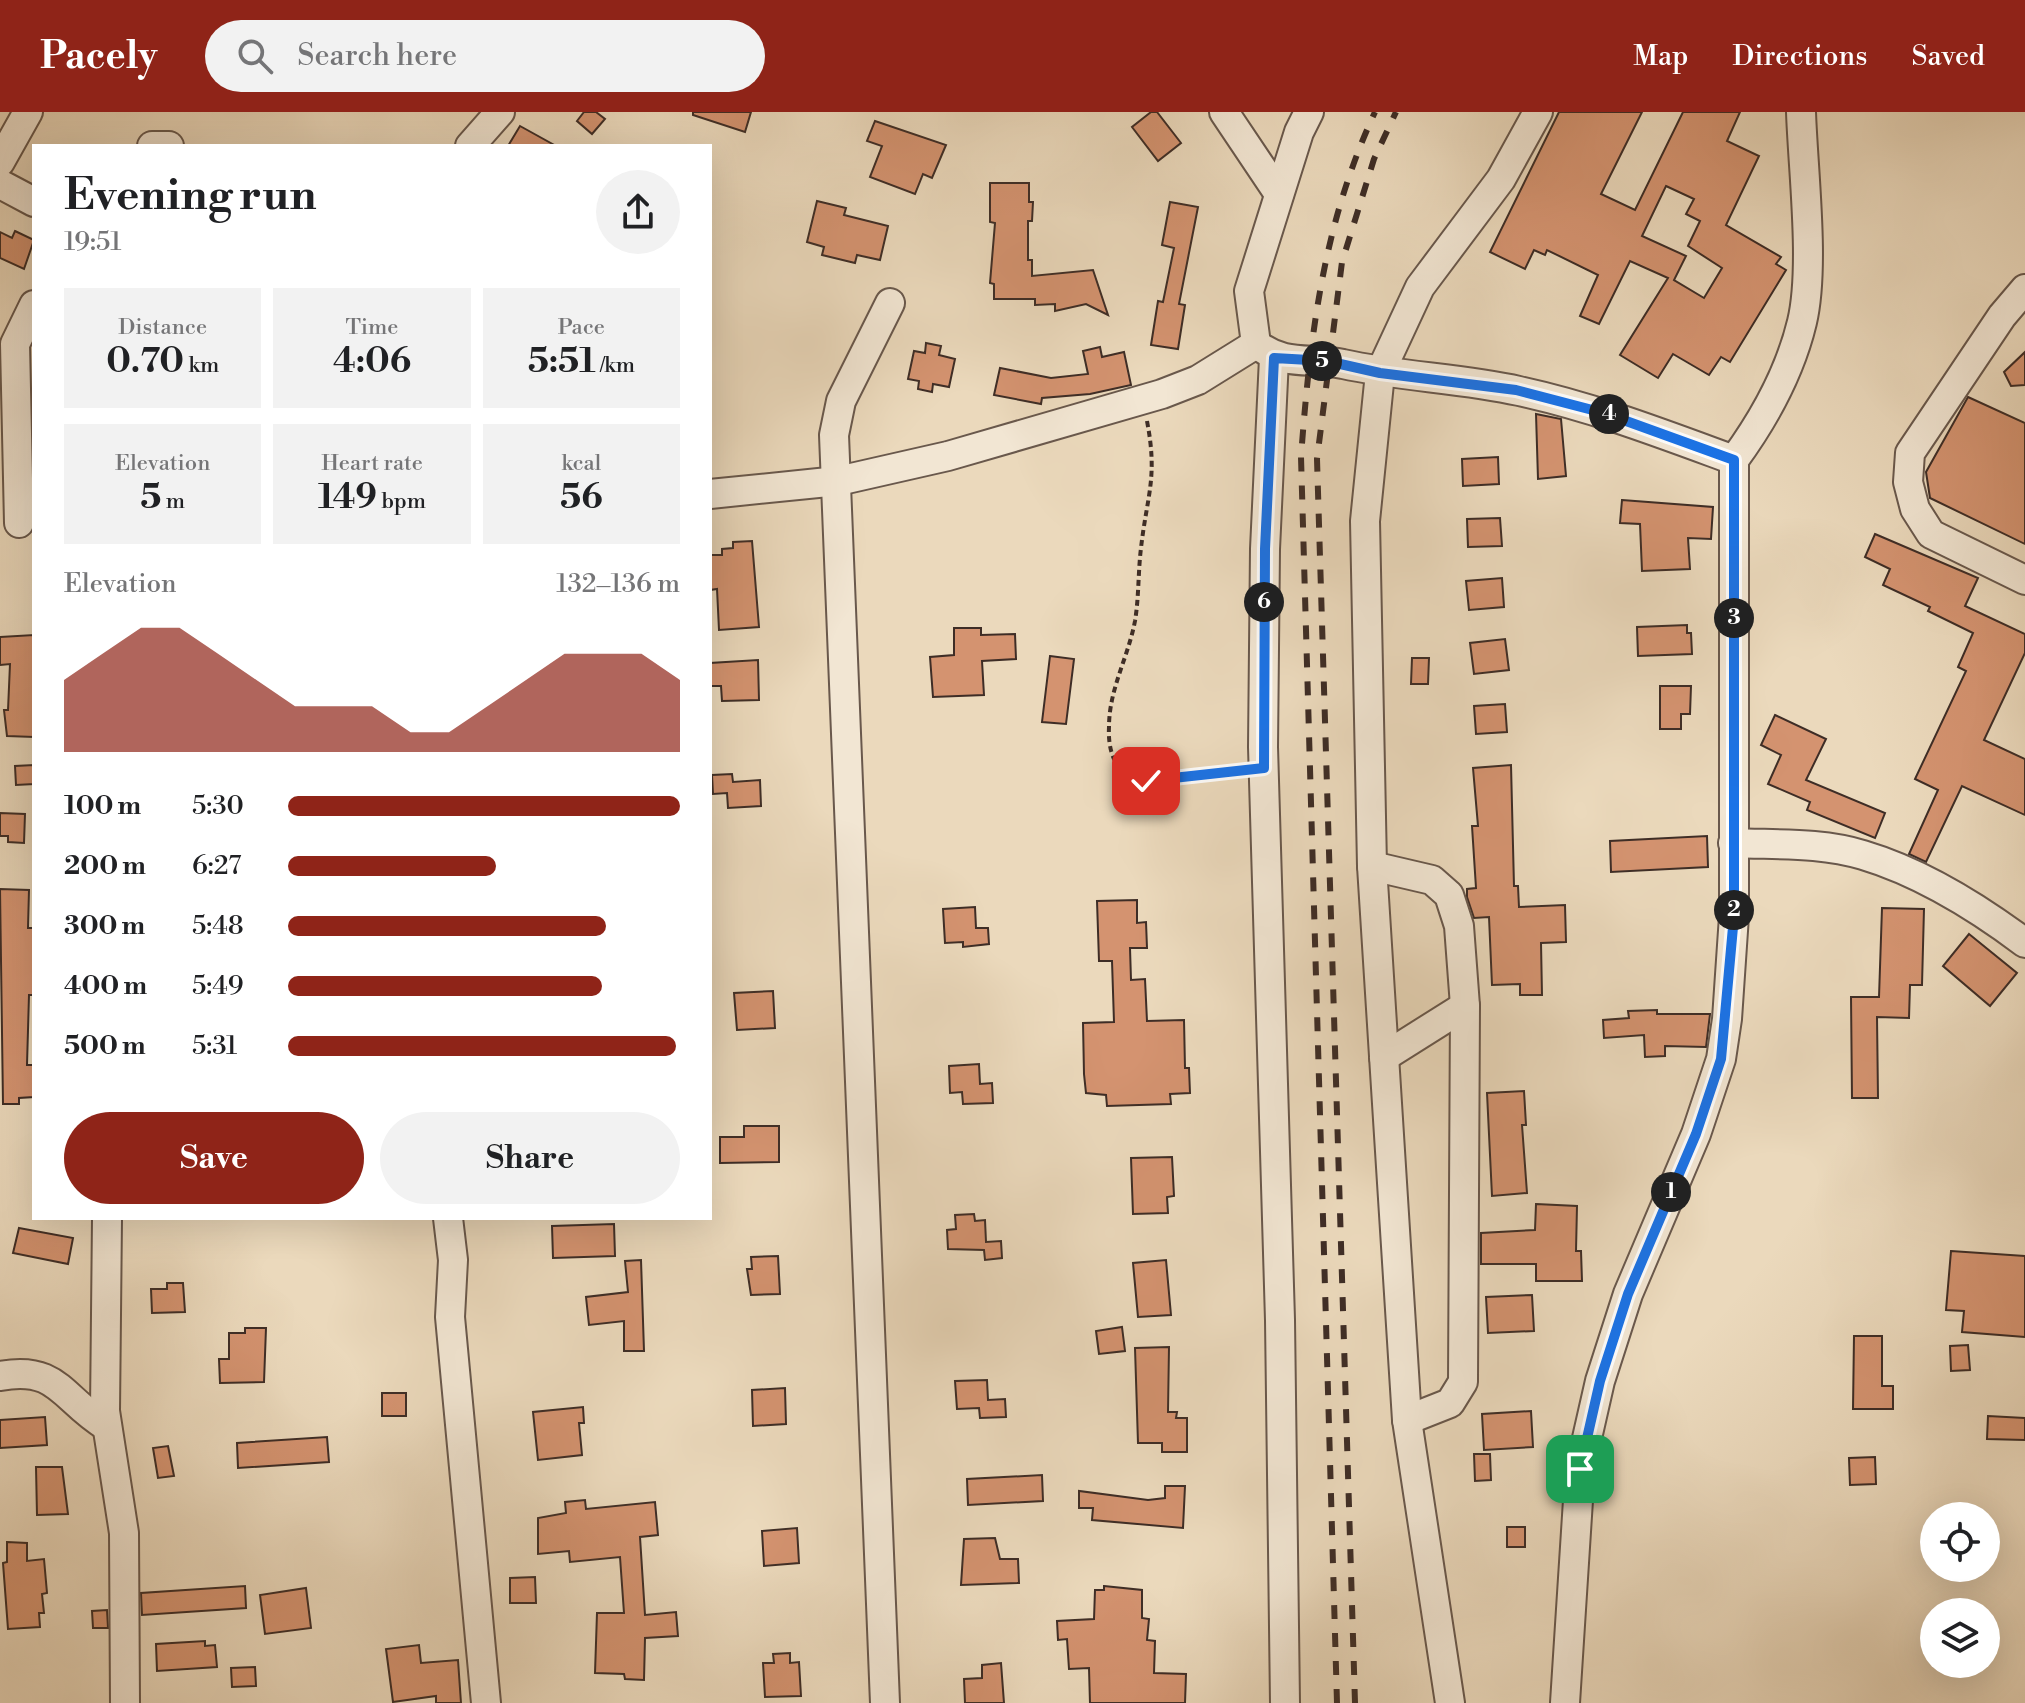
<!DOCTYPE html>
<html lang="en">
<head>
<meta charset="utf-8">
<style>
	:root { --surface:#fff; --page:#f2f2f2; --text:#202124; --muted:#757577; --accent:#8f2418 }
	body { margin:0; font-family:"Libre Bodoni",serif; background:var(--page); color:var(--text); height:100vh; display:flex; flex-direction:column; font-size:30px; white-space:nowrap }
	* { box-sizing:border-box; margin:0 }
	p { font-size:26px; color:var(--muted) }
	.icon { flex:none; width:44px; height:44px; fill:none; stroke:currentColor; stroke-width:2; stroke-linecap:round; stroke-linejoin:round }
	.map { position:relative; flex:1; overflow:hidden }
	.sheet { position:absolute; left:32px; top:32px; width:680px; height:1076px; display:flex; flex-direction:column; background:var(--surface); border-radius:0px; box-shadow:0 8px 32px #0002 }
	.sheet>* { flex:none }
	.buttons { position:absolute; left:1920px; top:1390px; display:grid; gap:16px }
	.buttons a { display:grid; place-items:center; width:80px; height:80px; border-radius:50%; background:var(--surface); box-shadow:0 8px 32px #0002; font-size:40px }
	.pin { position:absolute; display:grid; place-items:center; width:68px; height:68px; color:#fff; margin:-34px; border-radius:16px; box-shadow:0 4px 12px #0006 }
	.km { position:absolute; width:40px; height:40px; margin:-20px; border-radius:50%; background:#222; color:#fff; font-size:22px; line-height:40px; text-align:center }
	.round { display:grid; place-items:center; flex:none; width:84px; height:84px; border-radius:42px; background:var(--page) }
	.overview { display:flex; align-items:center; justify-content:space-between; height:136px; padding:0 32px }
	h1 { font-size:44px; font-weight:700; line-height:60px }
	.stats { display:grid; grid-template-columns:repeat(3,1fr); gap:12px; height:136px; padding:8px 32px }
	.stats div { display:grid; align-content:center; border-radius:0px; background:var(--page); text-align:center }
	.stats b { font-size:34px; font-weight:700 }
	.stats small { font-size:22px; font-weight:400 }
	.stats p { font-size:22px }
	.chart { height:224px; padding:16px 32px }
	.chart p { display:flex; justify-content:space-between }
	.chart svg { width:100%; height:144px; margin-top:8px; fill:var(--accent); opacity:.7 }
	.action { display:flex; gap:16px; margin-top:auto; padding:16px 32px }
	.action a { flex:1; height:92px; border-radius:48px; background:var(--accent); color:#fff; font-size:32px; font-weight:700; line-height:92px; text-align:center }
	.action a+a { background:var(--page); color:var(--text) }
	ul { padding:0 32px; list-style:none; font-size:26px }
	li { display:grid; grid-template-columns:128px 96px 1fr; align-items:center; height:60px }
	li i { height:20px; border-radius:10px; background:var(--accent) }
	header { display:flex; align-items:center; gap:48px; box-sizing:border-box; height:112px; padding:0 40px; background:var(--accent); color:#fff }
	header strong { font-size:38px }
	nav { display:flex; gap:44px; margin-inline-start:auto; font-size:28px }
	.search { width:560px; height:72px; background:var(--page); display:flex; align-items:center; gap:20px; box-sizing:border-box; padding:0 28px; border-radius:44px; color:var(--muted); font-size:30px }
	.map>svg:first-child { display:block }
</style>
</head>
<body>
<header>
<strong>Pacely</strong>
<div class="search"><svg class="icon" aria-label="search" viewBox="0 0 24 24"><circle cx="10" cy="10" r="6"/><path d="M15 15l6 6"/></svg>Search here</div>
<nav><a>Map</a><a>Directions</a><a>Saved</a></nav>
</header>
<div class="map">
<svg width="2025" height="1591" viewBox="0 0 2025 1591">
	<rect width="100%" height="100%" fill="#ebd9bc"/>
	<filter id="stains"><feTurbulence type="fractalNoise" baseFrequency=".0025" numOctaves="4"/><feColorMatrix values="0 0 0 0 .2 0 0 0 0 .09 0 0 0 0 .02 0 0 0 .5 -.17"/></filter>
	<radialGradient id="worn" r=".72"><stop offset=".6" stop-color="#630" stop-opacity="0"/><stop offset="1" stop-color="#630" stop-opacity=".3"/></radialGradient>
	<g fill="#d49370" stroke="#3e2d26" stroke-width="2" fill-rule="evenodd">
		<path d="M584 0H596L605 7 592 22 577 9Z"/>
		<path d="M693 0H751L745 20 693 3Z"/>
		<path d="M1151 0H1157L1181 31 1158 49 1132 15Z"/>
		<path d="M1559 0H1642L1601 82 1635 98 1683 0H1740L1727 29 1759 44 1726 113 1781 145 1776 152 1786 158 1730 250 1721 245 1709 263 1673 242 1658 266 1620 243 1668 166 1630 149 1599 212 1580 204 1598 163 1547 138 1545 143 1534 138 1525 157 1490 140ZM1666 74 1694 87 1686 102 1700 109 1688 134 1722 156 1704 186 1674 168 1686 144 1642 124Z"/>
		<path d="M875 9 946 33 932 66 923 62 915 82 870 65 882 34 867 29Z"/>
		<path d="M520 14 556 34H508Z"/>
		<path d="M990 71H1029V90H1033L1032 109H1028V148H1032V164L1093 158 1108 203 1086 192 1055 199V192L1035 193V187H994V172L990 171 995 111 990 110Z"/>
		<path d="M817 89 846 96 844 103 888 114 880 148 857 143 855 151 822 143 824 135 807 130Z"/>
		<path d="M1170 90 1198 95 1179 192 1185 193 1178 237 1151 233 1158 189 1163 190 1174 136 1162 133Z"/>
		<path d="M15 119 34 128 24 157 0 146V120L12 126Z"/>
		<path d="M926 231 941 234 939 243 955 247 949 275 933 272 932 280 918 277 919 269 908 267 914 239 925 241Z"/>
		<path d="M1100 235 1102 245 1124 240 1131 273 1090 282 1042 286 1041 292 994 283 1000 256 1051 266 1088 262 1083 239Z"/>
		<path d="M2025 240V273L2011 274 2004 260Z"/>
		<path d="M1968 285 2025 311V432L1930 386 1926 360Z"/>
		<path d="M1536 302 1561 307 1566 364 1538 367Z"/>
		<path d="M1498 345 1499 372 1463 374 1462 347Z"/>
		<path d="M1622 388 1713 395 1711 427 1688 426 1690 457 1642 459 1640 412 1620 411Z"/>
		<path d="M1500 406 1502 434 1468 435 1467 407Z"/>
		<path d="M1875 422 1978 466 1965 494 2025 522V541L1984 628 2025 647V703L1962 674 1926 750 1909 742 1938 678 1915 667 1966 559 1958 555 1973 521 1928 499 1930 495 1883 473 1890 457 1865 445Z"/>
		<path d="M752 429 759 515 719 518 717 477 710 478V443H722V437L733 436V430Z"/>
		<path d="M1502 466 1504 495 1469 498 1466 469Z"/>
		<path d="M1687 513V521H1691L1692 542 1638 544 1637 515Z"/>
		<path d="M954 516H981V523L1015 522 1016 547 982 549 984 583 933 585 930 545 954 543Z"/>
		<path d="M34 523V625L7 624 4 598H8L10 552 0 553V525Z"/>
		<path d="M1505 527 1509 558 1474 562 1470 531Z"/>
		<path d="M1050 544 1074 547 1066 612 1042 610Z"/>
		<path d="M1412 546H1429L1428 572H1411Z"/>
		<path d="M758 548 759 588 722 589 721 574H710V551Z"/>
		<path d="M1660 574H1691L1690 602H1681V617H1660Z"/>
		<path d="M1505 592 1507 620 1476 622 1474 594Z"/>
		<path d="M1775 603 1826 627 1806 668 1885 701 1875 726 1807 698 1810 690 1768 672 1781 643 1761 633Z"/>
		<path d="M34 653V672L16 673 15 654Z"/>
		<path d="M1511 653 1514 774H1518L1519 795 1565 793 1566 830 1541 831 1542 883H1520V872L1492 873 1489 805 1474 806 1467 785V777L1476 776 1472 714H1478L1473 656Z"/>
		<path d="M732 662 733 670 760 668 761 694 728 696 727 681 713 682 712 663Z"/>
		<path d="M1134 679H1171V698H1135Z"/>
		<path d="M0 701 25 702 24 731 8 730V724H0Z"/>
		<path d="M1707 724 1708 755 1611 760 1610 729Z"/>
		<path d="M0 777 29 778 28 816H34V883H29L27 953H34V985L19 986V992H3Z"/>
		<path d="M1137 788V811L1146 810 1147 836H1130L1131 868 1145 867 1147 909 1184 908 1185 956H1189L1190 981 1170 982 1171 992 1107 994 1106 983 1086 981 1084 962 1083 911 1114 910 1112 849H1099L1097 789Z"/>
		<path d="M975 795 976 816H988L989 832 963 835V830L945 831 943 797Z"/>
		<path d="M1882 796 1924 797 1922 873H1910L1909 906 1877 905 1878 986H1852L1851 885H1879Z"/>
		<path d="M1969 822 2017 861 1990 894 1943 854Z"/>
		<path d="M773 879 775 916 737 918 734 881Z"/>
		<path d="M1657 898V902H1710L1706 935 1665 934V944L1645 945 1644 923 1604 926 1603 908 1629 906 1628 899Z"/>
		<path d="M979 952 980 972 992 971 993 991 963 992 962 980 950 981 949 954Z"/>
		<path d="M1524 979 1526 1013H1522L1527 1081 1492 1084 1487 981Z"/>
		<path d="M744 1014H779V1050L720 1051V1025H744Z"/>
		<path d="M1172 1045 1174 1084 1167 1085 1168 1101 1133 1102 1131 1046Z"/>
		<path d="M1536 1092 1577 1094 1576 1139H1581L1582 1169H1536V1152H1481V1121L1535 1118Z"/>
		<path d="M974 1102 975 1109 985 1108 986 1130 1001 1129 1002 1146 985 1148 984 1138 948 1137 947 1118 956 1117 955 1103Z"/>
		<path d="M614 1112 615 1144 553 1146 552 1114Z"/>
		<path d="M19 1116 73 1126 68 1152 13 1141Z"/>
		<path d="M1951 1139 2025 1144V1225L1962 1220 1964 1199 1946 1198Z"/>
		<path d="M778 1144 780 1182 751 1183 747 1157H752L751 1145Z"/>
		<path d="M641 1148 644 1239H624V1209L589 1213 586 1185 628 1180 625 1149Z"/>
		<path d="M1166 1148 1171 1203 1138 1205 1133 1151Z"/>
		<path d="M167 1171H183L185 1200 152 1201 151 1177H167Z"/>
		<path d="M1532 1183 1534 1219 1488 1221 1486 1185Z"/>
		<path d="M1122 1215 1125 1239 1099 1242 1096 1219Z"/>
		<path d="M245 1216H266L264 1270 220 1271 219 1247H229V1221H245Z"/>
		<path d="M1854 1224H1882V1274H1893V1297H1853Z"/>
		<path d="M1968 1233 1970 1258 1951 1259 1950 1234Z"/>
		<path d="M1169 1235 1168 1300H1177L1176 1306H1187V1340H1162V1331H1138L1135 1236Z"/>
		<path d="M987 1268 988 1288 1005 1287 1006 1305 980 1306 979 1296 957 1297 955 1269Z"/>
		<path d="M785 1276 786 1312 753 1314 752 1278Z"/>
		<rect x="382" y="1281" width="24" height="23"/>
		<path d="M583 1295 584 1311H579L582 1343 538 1348 533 1300Z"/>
		<path d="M1531 1299 1533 1335 1484 1338 1482 1302Z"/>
		<path d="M1988 1304 2025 1306V1328L1987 1327Z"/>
		<path d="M45 1305 47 1333 0 1336V1308Z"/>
		<path d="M327 1325 329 1350 238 1356 237 1331Z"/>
		<path d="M168 1334 174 1364 158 1366 153 1336Z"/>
		<path d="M1474 1342H1490L1491 1368 1475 1369Z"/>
		<path d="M1875 1345 1876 1372 1850 1373 1849 1346Z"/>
		<path d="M36 1355H62L68 1402 37 1403Z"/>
		<path d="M1042 1363 1043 1389 968 1393 967 1367Z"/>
		<path d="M1165 1374H1185L1183 1416 1092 1408 1093 1396H1079V1379L1148 1388 1165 1386Z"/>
		<path d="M585 1388 586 1397 655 1390 658 1423 640 1425 645 1503 676 1500 678 1524 645 1526 644 1568 625 1567 624 1562 595 1561 597 1501H624L620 1445 570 1450 569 1439 538 1442V1406L566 1401 565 1390Z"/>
		<rect x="1507" y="1415" width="18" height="20"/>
		<path d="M797 1416 799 1451 764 1454 762 1419Z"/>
		<path d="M995 1426 1000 1447H1018L1019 1471 961 1473 964 1427Z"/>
		<path d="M7 1430 27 1431V1449L44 1447 47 1481 42 1482 44 1501H39L40 1515 8 1517 3 1451 7 1450Z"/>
		<path d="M535 1465 536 1491H510V1466Z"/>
		<path d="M245 1474 246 1496 142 1503 141 1481Z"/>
		<path d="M1104 1474 1142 1478V1506L1149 1507 1147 1528 1155 1529 1154 1561 1186 1562 1185 1591H1090L1089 1556 1069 1557 1067 1527 1058 1528 1057 1509 1094 1507 1095 1478H1104Z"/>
		<path d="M306 1476 311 1516 265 1522 260 1483Z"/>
		<path d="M107 1498 108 1516H93L92 1499Z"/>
		<path d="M205 1529V1534L215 1533 217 1555 157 1559 156 1532Z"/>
		<path d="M419 1533 421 1551 458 1548 461 1591H436V1584L393 1590 386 1537Z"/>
		<path d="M790 1541V1551L799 1550 801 1584 765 1585 763 1551H774L773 1542Z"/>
		<path d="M1001 1551 1004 1591H965L964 1567 982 1566V1553Z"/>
		<path d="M255 1555 256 1574 232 1575 231 1556Z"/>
	</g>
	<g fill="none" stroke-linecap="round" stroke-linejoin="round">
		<g stroke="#69584c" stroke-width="32">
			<g id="minor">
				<path d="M1224 0 1279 82"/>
				<path d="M1309 0 1299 20 1249 179 1256 232C1286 255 1308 245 1343 252 1401 265 1461 266 1519 279 1593 295 1663 322 1734 348"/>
				<path d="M152 34H169"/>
				<path d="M470 34 500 0"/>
				<path d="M0 50 28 0"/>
				<path d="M0 72 34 90"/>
				<path d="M2025 177 2002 204 1910 341 1908 370 1915 397 1931 422 2025 468"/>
				<path d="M1274 246 1265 437 1263 635 1280 1208 1285 1591"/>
				<path d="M710 382 838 369 948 344 1162 282 1198 268 1256 232"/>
				<path d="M19 411 15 232 34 193"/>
				<path d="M1733 731C1776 733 1821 730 1863 743 1920 760 1977 795 2025 831"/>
				<path d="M1372 754 1432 768 1449 783 1459 814 1465 894 1463 1270 1450 1291 1407 1308"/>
				<path d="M1384 945 1465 894"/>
				<path d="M107 1106 105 1299 124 1421 125 1591"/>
				<path d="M448 1106 453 1148 450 1205 486 1591"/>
				<path d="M0 1264C58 1253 62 1287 106 1314"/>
				<path d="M885 1591 834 323 841 289 890 191"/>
				<path d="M1450 1591 1407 1308 1372 754 1365 409 1380 261 1420 175 1501 67 1538 0"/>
				<path d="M1565 1591 1580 1357 1600 1269 1628 1182 1696 1022 1721 947 1727 907 1734 804V348C1764 307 1790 260 1802 210 1815 155 1803 59 1801 0"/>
			</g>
		</g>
		<path stroke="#3e2d26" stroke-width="4" stroke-dasharray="6 4" stroke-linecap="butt" d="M1147 309C1158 366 1147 383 1141 436 1138 460 1139 485 1135 509 1128 546 1109 577 1109 615 1108 633 1112 654 1129 664 1154 678 1214 663 1243 659"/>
		<use href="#minor" stroke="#f2e6d3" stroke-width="28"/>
		<g stroke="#3e2d26" stroke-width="6" stroke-dasharray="14 14" stroke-linecap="butt">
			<path d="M1337 1591 1301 345C1310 224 1323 112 1375 0"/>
			<path d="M1355 1591 1317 347 1342 150 1374 47 1396 0"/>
		</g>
	</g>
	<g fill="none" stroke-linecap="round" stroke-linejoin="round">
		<g stroke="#fff" stroke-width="16">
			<path id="route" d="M1146 669 1264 656 1265 437 1274 246 1327 249 1380 261 1516 278 1604 301 1734 348V804L1721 947 1696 1022 1628 1182 1600 1269 1580 1357"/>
		</g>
		<use href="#route" stroke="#1a73e8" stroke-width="10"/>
	</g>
	<rect width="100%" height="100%" filter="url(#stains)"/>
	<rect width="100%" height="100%" fill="url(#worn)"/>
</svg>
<div class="buttons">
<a><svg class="icon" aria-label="locate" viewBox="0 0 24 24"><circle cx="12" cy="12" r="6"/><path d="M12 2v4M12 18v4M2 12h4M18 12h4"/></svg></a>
<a><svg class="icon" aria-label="layers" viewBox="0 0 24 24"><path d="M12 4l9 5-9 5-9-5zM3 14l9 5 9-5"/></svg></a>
</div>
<div class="pin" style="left:1580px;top:1357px;background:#1e9e55"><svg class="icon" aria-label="arrive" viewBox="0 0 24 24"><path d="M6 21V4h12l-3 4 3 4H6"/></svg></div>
<div class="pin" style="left:1146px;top:669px;background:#d93025"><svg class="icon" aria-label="check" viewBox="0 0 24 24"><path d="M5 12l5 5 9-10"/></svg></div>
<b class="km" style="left:1671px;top:1080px">1</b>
<b class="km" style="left:1734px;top:798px">2</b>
<b class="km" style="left:1734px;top:506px">3</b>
<b class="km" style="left:1609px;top:302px">4</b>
<b class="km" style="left:1322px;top:249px">5</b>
<b class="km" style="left:1264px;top:490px">6</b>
<section class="sheet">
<div class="overview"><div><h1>Evening run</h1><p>19:51</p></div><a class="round"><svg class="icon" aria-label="share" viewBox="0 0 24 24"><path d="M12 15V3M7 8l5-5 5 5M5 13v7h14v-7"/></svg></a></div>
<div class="stats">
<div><p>Distance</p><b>0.70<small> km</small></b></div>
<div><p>Time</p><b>4:06</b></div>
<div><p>Pace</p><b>5:51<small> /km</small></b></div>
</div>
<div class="stats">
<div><p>Elevation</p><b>5<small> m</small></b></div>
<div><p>Heart rate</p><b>149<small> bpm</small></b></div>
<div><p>kcal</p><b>56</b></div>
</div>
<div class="chart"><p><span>Elevation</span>132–136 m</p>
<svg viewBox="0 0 160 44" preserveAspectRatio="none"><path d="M0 44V22L10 14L20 6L30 6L40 14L50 22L60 30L70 30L80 30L90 38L100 38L110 30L120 22L130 14L140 14L150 14L160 22V44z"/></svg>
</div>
<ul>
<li><b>100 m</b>5:30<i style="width:100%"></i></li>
<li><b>200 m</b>6:27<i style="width:53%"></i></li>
<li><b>300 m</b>5:48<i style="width:81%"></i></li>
<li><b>400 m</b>5:49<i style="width:80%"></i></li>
<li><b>500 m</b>5:31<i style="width:99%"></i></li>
</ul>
<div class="action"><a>Save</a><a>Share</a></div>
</section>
</div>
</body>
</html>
